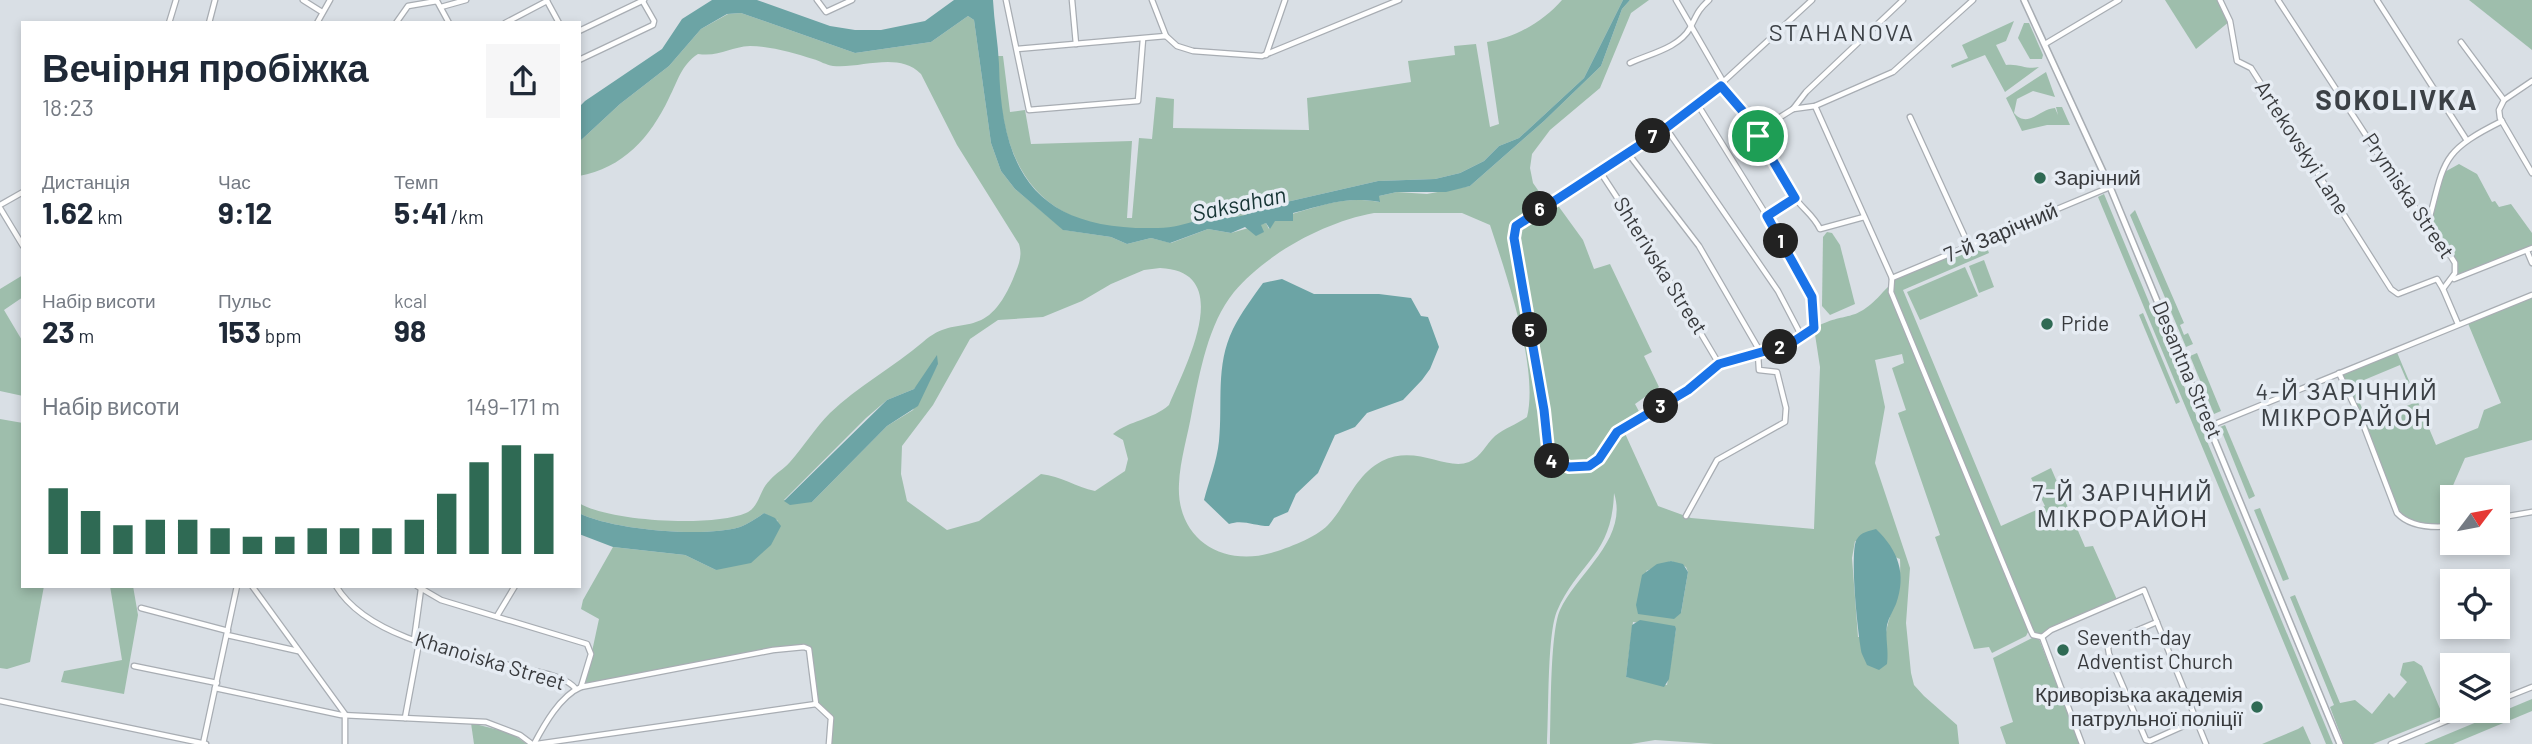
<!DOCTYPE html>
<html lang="uk">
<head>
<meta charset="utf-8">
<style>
	:root { --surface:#fff; --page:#f6f6f7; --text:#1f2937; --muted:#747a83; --accent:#2f6a54 }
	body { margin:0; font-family:Barlow,sans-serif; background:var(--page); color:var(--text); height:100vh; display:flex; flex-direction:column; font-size:26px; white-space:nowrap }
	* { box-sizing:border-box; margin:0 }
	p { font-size:23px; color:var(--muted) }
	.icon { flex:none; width:38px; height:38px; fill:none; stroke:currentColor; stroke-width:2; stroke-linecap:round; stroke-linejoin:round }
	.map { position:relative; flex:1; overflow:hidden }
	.details { position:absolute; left:21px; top:21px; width:560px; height:567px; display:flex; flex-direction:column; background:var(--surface); border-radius:0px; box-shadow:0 4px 10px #0003 }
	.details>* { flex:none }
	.needle { width:46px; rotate:58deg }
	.fabs { position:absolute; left:2440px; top:485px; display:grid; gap:14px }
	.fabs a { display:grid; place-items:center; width:70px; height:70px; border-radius:0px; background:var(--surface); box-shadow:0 4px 10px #0003; font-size:35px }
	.pin { position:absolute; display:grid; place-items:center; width:60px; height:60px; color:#fff; margin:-30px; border:4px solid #fff; border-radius:50%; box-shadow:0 2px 7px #0007 }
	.km { position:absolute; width:35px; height:35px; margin:-18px; border-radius:50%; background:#222; color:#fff; font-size:19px; line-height:35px; text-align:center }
	.round { display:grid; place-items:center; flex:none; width:74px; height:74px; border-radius:0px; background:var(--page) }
	.summary { display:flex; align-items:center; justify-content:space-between; height:119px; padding:0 21px }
	h1 { font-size:38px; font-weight:700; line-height:52px }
	.metrics { display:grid; grid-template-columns:repeat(3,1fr); gap:10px; height:119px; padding:7px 21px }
	.metrics div { display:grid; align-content:center }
	.metrics b { font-size:30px; font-weight:700 }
	.metrics small { font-size:19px; font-weight:400 }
	.metrics p { font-size:19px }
	.chart { height:196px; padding:14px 21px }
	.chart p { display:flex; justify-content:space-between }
	.chart svg { width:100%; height:126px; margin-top:7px; stroke:var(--accent); stroke-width:6 }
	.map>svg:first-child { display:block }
</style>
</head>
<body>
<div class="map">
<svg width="2532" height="744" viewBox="0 0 2532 744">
	<rect width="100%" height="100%" fill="#d9dfe5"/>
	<g fill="#9ebeac" fill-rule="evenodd">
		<path d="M1562 0H1623L1584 78 1519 138 1499 146 1484 161 1460 173 1435 179 1378 181 1256 209C1240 222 1218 216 1200 220 1191 222 1184 227 1175 228 1047 240 998 179 998 56H1003L1010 112 1025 110 1031 144 1132 141 1127 218H1132L1139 138 1152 139 1156 97 1174 99 1173 128 1309 130 1307 98 1411 82 1408 61 1455 55 1454 46 1476 44 1490 127 1499 124 1487 42C1515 38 1544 21 1562 0Z"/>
		<path d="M1630 0H1649L1631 13 1600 88 1550 130 1532 154 1530 168 1533 183 1540 193 1554 200 1583 240 1594 269 1610 264 1652 352 1644 356 1659 387 1635 404 1642 417 1623 429 1658 506 1691 518 1814 529 1820 367 1814 328C1847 310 1854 325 1883 292 1888 287 1890 286 1892 278L1984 240 1989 253 1903 290 2001 526 2045 506 2031 478 2051 468 2085 547 2093 546 2118 602 2051 630 2042 637 2033 635 2029 630 2026 636 1992 653 1989 647 1974 649 1935 537 1940 535 1898 413 1906 410 1892 368 1904 363 1902 354 1875 360 1885 407 1875 463 1910 568 1906 623 1911 673 1914 685 1924 696 1957 725 1959 744H1714L1655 740 1631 744H1550C1551 715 1550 632 1560 610 1577 573 1629 539 1614 493 1612 556 1579 561 1557 611 1547 634 1549 714 1547 744H830L832 716 819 706 812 650 804 646 585 684 599 619 581 609 583 600 613 547 685 555 716 570 778 521 764 513C757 518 748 524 740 527 705 538 612 530 579 513V503C610 522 713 527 746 513 760 507 759 490 770 480 776 473 784 469 790 462 804 446 815 428 830 413 858 386 894 367 923 342 959 310 984 346 1013 279 1018 266 1023 257 1019 244L957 145 921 74C898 51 861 69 833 66 826 65 820 61 813 59 794 53 770 46 750 46 730 47 720 57 698 54 681 65 678 81 669 98 650 138 623 168 579 176V142L620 104 669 66 701 29 728 14 741 13 855 53 931 42 968 16 974 20 991 143 1001 171 1015 189 1064 230 1111 237 1127 244 1151 238 1171 243 1208 229 1231 233 1266 223 1269 229 1274 220 1293 221 1292 214C1325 205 1343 196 1379 202V196L1397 192 1427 194 1470 186 1544 121 1601 66 1622 9ZM1374 213H1462L1490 225C1506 274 1539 368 1527 417 1517 424 1505 428 1495 436 1486 444 1481 457 1469 462 1446 471 1416 444 1382 461 1355 475 1347 505 1328 525 1315 538 1288 548 1271 553 1221 567 1176 538 1179 484 1180 460 1188 435 1192 411 1200 372 1208 324 1234 292 1266 254 1324 222 1374 213ZM1160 268C1236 271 1186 365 1169 405 1152 420 1130 420 1113 434L1123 440 1128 459 1125 471 1095 491C1076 487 1061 476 1041 474L979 521 947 530 907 501 901 474 902 446 933 405 970 339 998 320 1043 317 1082 301 1111 284 1144 270ZM938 364 913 410 887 426 812 502 784 500 866 418 887 400 914 389ZM1855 541 1900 559C1902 593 1890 607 1885 638L1858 637 1852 558ZM1671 561 1686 567 1688 572 1681 613 1646 571ZM1633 622 1676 629 1667 685 1626 677Z"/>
		<path d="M2165 0H2220L2230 21 2196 49Z"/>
		<path d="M2469 0H2532V50Z"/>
		<path d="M2014 21 2006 41 1996 45 2006 65C2018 63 2027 70 2039 67L2005 92 1985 55 1952 68 1951 65 1968 58 1962 45Z"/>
		<path d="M2024 23H2029L2043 55 2042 59H2030L2018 38Z"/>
		<path d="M2046 72 2055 97 2033 91 2017 99 2014 113C2028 129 2039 109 2055 108L2058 115 2056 107H2062L2070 125H2047L2022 131 2006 98Z"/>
		<path d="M2459 164 2477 174 2492 202 2495 201 2499 207 2511 204 2532 233V248L2453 279 2455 263 2428 225 2441 174Z"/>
		<path d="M2104 194 2333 744H2326L2098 197Z"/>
		<path d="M2135 210 2184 323 2180 325 2184 335 2188 333 2193 344 2186 347 2130 215Z"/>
		<path d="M1827 232 1832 233 1840 245 1855 304 1830 315 1822 306 1823 237Z"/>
		<path d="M1984 260 1994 287 1979 293 1969 266Z"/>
		<path d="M1965 267 1978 296 1920 320 1907 292Z"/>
		<path d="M23 275V297L4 310 23 342V396L0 391V289Z"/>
		<path d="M2532 295V440L2465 458 2441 513 2444 521 2439 527 2405 521 2397 513 2363 424 2339 373 2396 350 2436 445 2478 428 2484 410 2501 403 2467 321ZM2400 365 2409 386 2406 391 2412 395 2414 403 2368 422 2352 385Z"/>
		<path d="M2143 313 2180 402 2176 404 2139 315Z"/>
		<path d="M2197 353 2221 411 2214 414 2190 356Z"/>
		<path d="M0 419 23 423V586H44L30 662 7 669 0 668Z"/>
		<path d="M2225 425 2255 496 2249 499 2220 427Z"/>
		<path d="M2260 508 2289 579 2283 581 2254 510Z"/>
		<path d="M110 586H133L138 615 124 694 61 682 64 671 122 660Z"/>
		<path d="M2295 595 2340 703 2355 700 2372 714 2389 693 2394 698 2407 682 2400 675 2403 663 2414 661 2422 666 2443 716 2373 744H2344L2330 707 2334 705 2290 597Z"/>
		<path d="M2036 636 2039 639 2080 744H2006L2000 727 2013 722 1993 658Z"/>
		<path d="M2532 699V711L2453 744H2424Z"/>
		<path d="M471 723 511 733 527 744H474Z"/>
		<path d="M2303 726 2311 744H2262L2298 729Z"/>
	</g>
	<g fill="#6ca4a5">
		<path d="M712 0H757L830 26 855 30H881L925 21 954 0H993C994 21 998 43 999 64 1001 177 1040 231 1158 228 1174 228 1184 224 1199 220 1217 215 1240 222 1256 209L1378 181 1435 179 1460 173 1484 161 1499 146 1519 138 1584 78 1623 0H1630L1622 9 1601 66 1544 121 1470 186 1446 192H1397L1379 196 1380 202C1344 196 1326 205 1293 213V221H1275L1270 229 1266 223 1261 225 1264 232 1256 236 1245 227 1231 233 1208 229 1170 243 1151 238 1127 244 1111 237 1063 230 1015 189 1001 171 991 143 974 20 968 16 931 42 855 53 741 13 727 14 701 29 669 66 620 104 579 142V107L585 101 662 49 682 19Z"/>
		<path d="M1282 279 1314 294H1379L1411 298 1421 316 1428 317 1439 347 1430 369 1422 380 1403 400 1367 413 1355 427 1335 435 1318 473 1296 494 1288 512 1274 518 1269 526C1254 526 1243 519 1229 524L1204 500C1209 481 1217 461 1219 441 1223 403 1215 366 1233 329 1241 313 1253 297 1263 283Z"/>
		<path d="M937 355 938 364 918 406 887 426 812 502 790 505 784 501 887 400 914 389Z"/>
		<path d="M579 513C612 530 705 538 740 527 748 524 757 518 764 513L775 518 781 526 771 545 751 563 716 570 685 555 613 547 579 534Z"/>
		<path d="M1876 529C1898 550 1907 574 1896 604 1893 611 1889 617 1887 625 1885 638 1889 650 1887 664L1879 670 1867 665 1862 654C1858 637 1849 549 1857 539 1861 532 1869 531 1876 529Z"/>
		<path d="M1671 561 1683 564 1688 572 1681 613 1674 619 1638 614 1636 605 1642 575 1657 564Z"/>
		<path d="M1640 620 1675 626 1676 629 1669 679 1664 687 1626 677 1632 625Z"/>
	</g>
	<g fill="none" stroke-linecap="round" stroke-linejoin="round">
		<g stroke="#a8adb3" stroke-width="7">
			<g id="minor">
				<path d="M303 0 322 12"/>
				<path d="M817 0 826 12 852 0"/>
				<path d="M1006 0 1029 110 1138 101 1143 39"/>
				<path d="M1072 0 1076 44"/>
				<path d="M1152 0 1166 36"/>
				<path d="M1676 0 1724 83"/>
				<path d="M2220 0 2230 21 2237 61 2251 68 2391 289 2398 294 2437 279 2443 289"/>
				<path d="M2278 0 2397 183 2447 250 2455 263V273L2443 289 2458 324"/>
				<path d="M2377 0 2466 139"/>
				<path d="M547 1 559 23"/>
				<path d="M441 7 466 0"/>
				<path d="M169 23 176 0"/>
				<path d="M209 23 215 0"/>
				<path d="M317 23 330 0"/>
				<path d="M396 23 408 6 437 1 449 23"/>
				<path d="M505 23 547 1"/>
				<path d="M579 31 644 0"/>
				<path d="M2461 42 2504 100 2499 110 2500 118 2532 173"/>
				<path d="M2045 44 2119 0"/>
				<path d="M1017 49 1166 36 1177 46 1193 51 1262 56 1399 0"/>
				<path d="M1266 55 1285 0"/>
				<path d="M579 60 653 25 654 21 642 0"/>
				<path d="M1630 63C1649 54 1679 48 1690 28 1697 15 1697 11 1709 0"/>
				<path d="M1721 86C1753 116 1769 159 1793 195 1801 208 1813 214 1820 229L1864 217"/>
				<path d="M2504 100 2532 81"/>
				<path d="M1698 105 1767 216 1812 297 1814 328 1790 344 1719 364 1688 390 1617 432 1599 459 1589 466 1569 467 1549 458 1544 410 1514 238 1516 226 1698 105 1812 0"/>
				<path d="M1815 106 1892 278"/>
				<path d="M1793 109 1815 106 1893 72 1973 0"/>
				<path d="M1910 117 1969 246"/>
				<path d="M1774 121 1793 109 1806 92 1903 0"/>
				<path d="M1666 128 1778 291 1801 335"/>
				<path d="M1627 152 1699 246 1761 353"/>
				<path d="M1599 170 1652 251 1719 364"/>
				<path d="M0 205 23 192"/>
				<path d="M0 208 23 246"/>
				<path d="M1767 216 1795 198"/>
				<path d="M2428 224C2445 160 2440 152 2502 121"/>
				<path d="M2527 251 2532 263"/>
				<path d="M1892 278 1891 292 2031 631 2033 635 2042 637"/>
				<path d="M1892 278 2110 187"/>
				<path d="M2454 279 2532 248"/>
				<path d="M2339 373 2363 424 2397 513C2410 527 2433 528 2452 526"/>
				<path d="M2210 426 2532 295"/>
				<path d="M1686 516 1717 460 1785 422 1786 408 1777 372 1759 370 1758 354"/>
				<path d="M2497 518 2532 512"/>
				<path d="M252 586 345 714V744"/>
				<path d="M336 586C369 641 468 655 526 669 542 673 565 676 576 689"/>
				<path d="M417 586 441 600 587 644 591 654 581 687"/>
				<path d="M141 608 228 631"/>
				<path d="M497 616 515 586"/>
				<path d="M2157 622 2112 641 2108 648 2109 654 2146 740 2150 741 2197 720"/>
				<path d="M227 635 298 651"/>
				<path d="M2042 637 2051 630 2144 590 2206 744"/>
				<path d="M2042 637 2082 744"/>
				<path d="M414 640 421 589"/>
				<path d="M134 666 217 683"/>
				<path d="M215 688 341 715 486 722 520 735 532 744"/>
				<path d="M0 701 206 744"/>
				<path d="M2497 701 2532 687"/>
				<path d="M405 718 419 643"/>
				<path d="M203 744 237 586"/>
				<path d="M534 744C544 725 560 696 581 687L773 650 804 647 809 649 816 704 831 718 829 744"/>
				<path d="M537 744 816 704"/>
				<path d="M2391 744 2473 710"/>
			</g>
		</g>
		<g stroke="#a8adb3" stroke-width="8">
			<path id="major" d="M2024 0 2110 187 2340 744"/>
		</g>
		<use href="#minor" stroke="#fff" stroke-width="4.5"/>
		<use href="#major" stroke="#fff" stroke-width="5"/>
	</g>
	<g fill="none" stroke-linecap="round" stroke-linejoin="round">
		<g stroke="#fff" stroke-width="14">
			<path id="route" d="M1721 86 1746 115 1795 198 1767 216 1812 297 1814 328 1790 344 1719 364 1688 390 1617 432 1599 459 1589 466 1569 467 1549 458 1544 410 1514 238 1516 226 1666 128Z"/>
		</g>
		<use href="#route" stroke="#1a73e8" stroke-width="9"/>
	</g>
	<g fill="#2f6a54" stroke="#e6ecf3" stroke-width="2.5">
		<circle cx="2040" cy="178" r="7"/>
		<circle cx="2047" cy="324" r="7"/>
		<circle cx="2063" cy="650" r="7"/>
		<circle cx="2257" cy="707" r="7"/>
	</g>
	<g text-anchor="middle" stroke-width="7" stroke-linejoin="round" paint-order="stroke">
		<g font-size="21" fill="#383a3d" stroke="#e6ecf3">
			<text transform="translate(2302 148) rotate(57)" y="7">Artekovskyi Lane</text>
			<text transform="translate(2408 196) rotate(56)" y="7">Prymiska Street</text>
			<text transform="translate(2001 233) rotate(-23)" y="7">7-й Зарічний</text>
			<text transform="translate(1660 266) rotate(58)" y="7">Shterivska Street</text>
			<text transform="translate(2187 370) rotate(67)" y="7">Desantna Street</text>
			<text transform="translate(490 661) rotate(17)" y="7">Khanoiska Street</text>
		</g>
		<g font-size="21" fill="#383a3d" stroke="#e6ecf3" text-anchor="start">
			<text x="2054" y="185">Зарічний</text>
			<text x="2061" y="331">Pride</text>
			<text x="2077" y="645">Seventh-day<tspan x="2077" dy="24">Adventist Church</tspan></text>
			<text x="2243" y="702" text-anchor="end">Криворізька академія<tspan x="2243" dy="24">патрульної поліції</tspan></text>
		</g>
		<g font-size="23" font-style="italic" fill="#153333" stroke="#e6ecf3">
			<text transform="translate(1239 204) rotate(-12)" y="8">Saksahan</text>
		</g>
		<g font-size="23" letter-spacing="2" fill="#3c4146" stroke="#e6ecf3">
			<text x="2347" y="400">4-Й ЗАРІЧНИЙ<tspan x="2347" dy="26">МІКРОРАЙОН</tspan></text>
			<text x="2123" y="501">7-Й ЗАРІЧНИЙ<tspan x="2123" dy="26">МІКРОРАЙОН</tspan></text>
		</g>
		<g font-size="24" letter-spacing="2" fill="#3c4146" stroke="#e6ecf3">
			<text x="1842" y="41">STAHANOVA</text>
		</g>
		<g font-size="28" font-weight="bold" letter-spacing="2" fill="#3c4146" stroke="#e6ecf3">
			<text x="2397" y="110">SOKOLIVKA</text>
		</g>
	</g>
</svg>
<div class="fabs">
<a><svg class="needle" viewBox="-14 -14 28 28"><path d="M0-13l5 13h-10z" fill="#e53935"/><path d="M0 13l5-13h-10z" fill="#747a83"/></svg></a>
<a><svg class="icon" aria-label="locate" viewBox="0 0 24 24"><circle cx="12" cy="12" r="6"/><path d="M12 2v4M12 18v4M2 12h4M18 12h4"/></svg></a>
<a><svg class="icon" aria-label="layers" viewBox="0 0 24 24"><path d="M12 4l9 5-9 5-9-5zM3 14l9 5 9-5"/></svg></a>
</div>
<div class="pin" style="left:1758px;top:136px;background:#1e9e55"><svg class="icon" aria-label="arrive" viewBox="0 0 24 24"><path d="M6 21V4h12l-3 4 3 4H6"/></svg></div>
<b class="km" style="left:1781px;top:241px">1</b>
<b class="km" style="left:1780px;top:347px">2</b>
<b class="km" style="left:1661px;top:406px">3</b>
<b class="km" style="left:1552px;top:461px">4</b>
<b class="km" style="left:1530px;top:330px">5</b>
<b class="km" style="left:1540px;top:209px">6</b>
<b class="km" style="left:1653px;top:136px">7</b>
<section class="details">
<div class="summary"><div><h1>Вечірня пробіжка</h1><p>18:23</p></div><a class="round"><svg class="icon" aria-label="share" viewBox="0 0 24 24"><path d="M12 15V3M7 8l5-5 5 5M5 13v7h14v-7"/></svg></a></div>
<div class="metrics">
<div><p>Дистанція</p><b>1.62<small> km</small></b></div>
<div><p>Час</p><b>9:12</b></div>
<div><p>Темп</p><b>5:41<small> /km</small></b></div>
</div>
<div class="metrics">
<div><p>Набір висоти</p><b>23<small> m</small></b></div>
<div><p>Пульс</p><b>153<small> bpm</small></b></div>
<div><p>kcal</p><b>98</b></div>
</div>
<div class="chart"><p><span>Набір висоти</span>149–171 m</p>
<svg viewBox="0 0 160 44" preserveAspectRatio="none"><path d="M5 44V21M15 44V29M25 44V34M35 44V32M45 44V32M55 44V35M65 44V38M75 44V38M85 44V35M95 44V35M105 44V35M115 44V32M125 44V23M135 44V12M145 44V6M155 44V9"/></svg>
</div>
</section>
</div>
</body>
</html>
